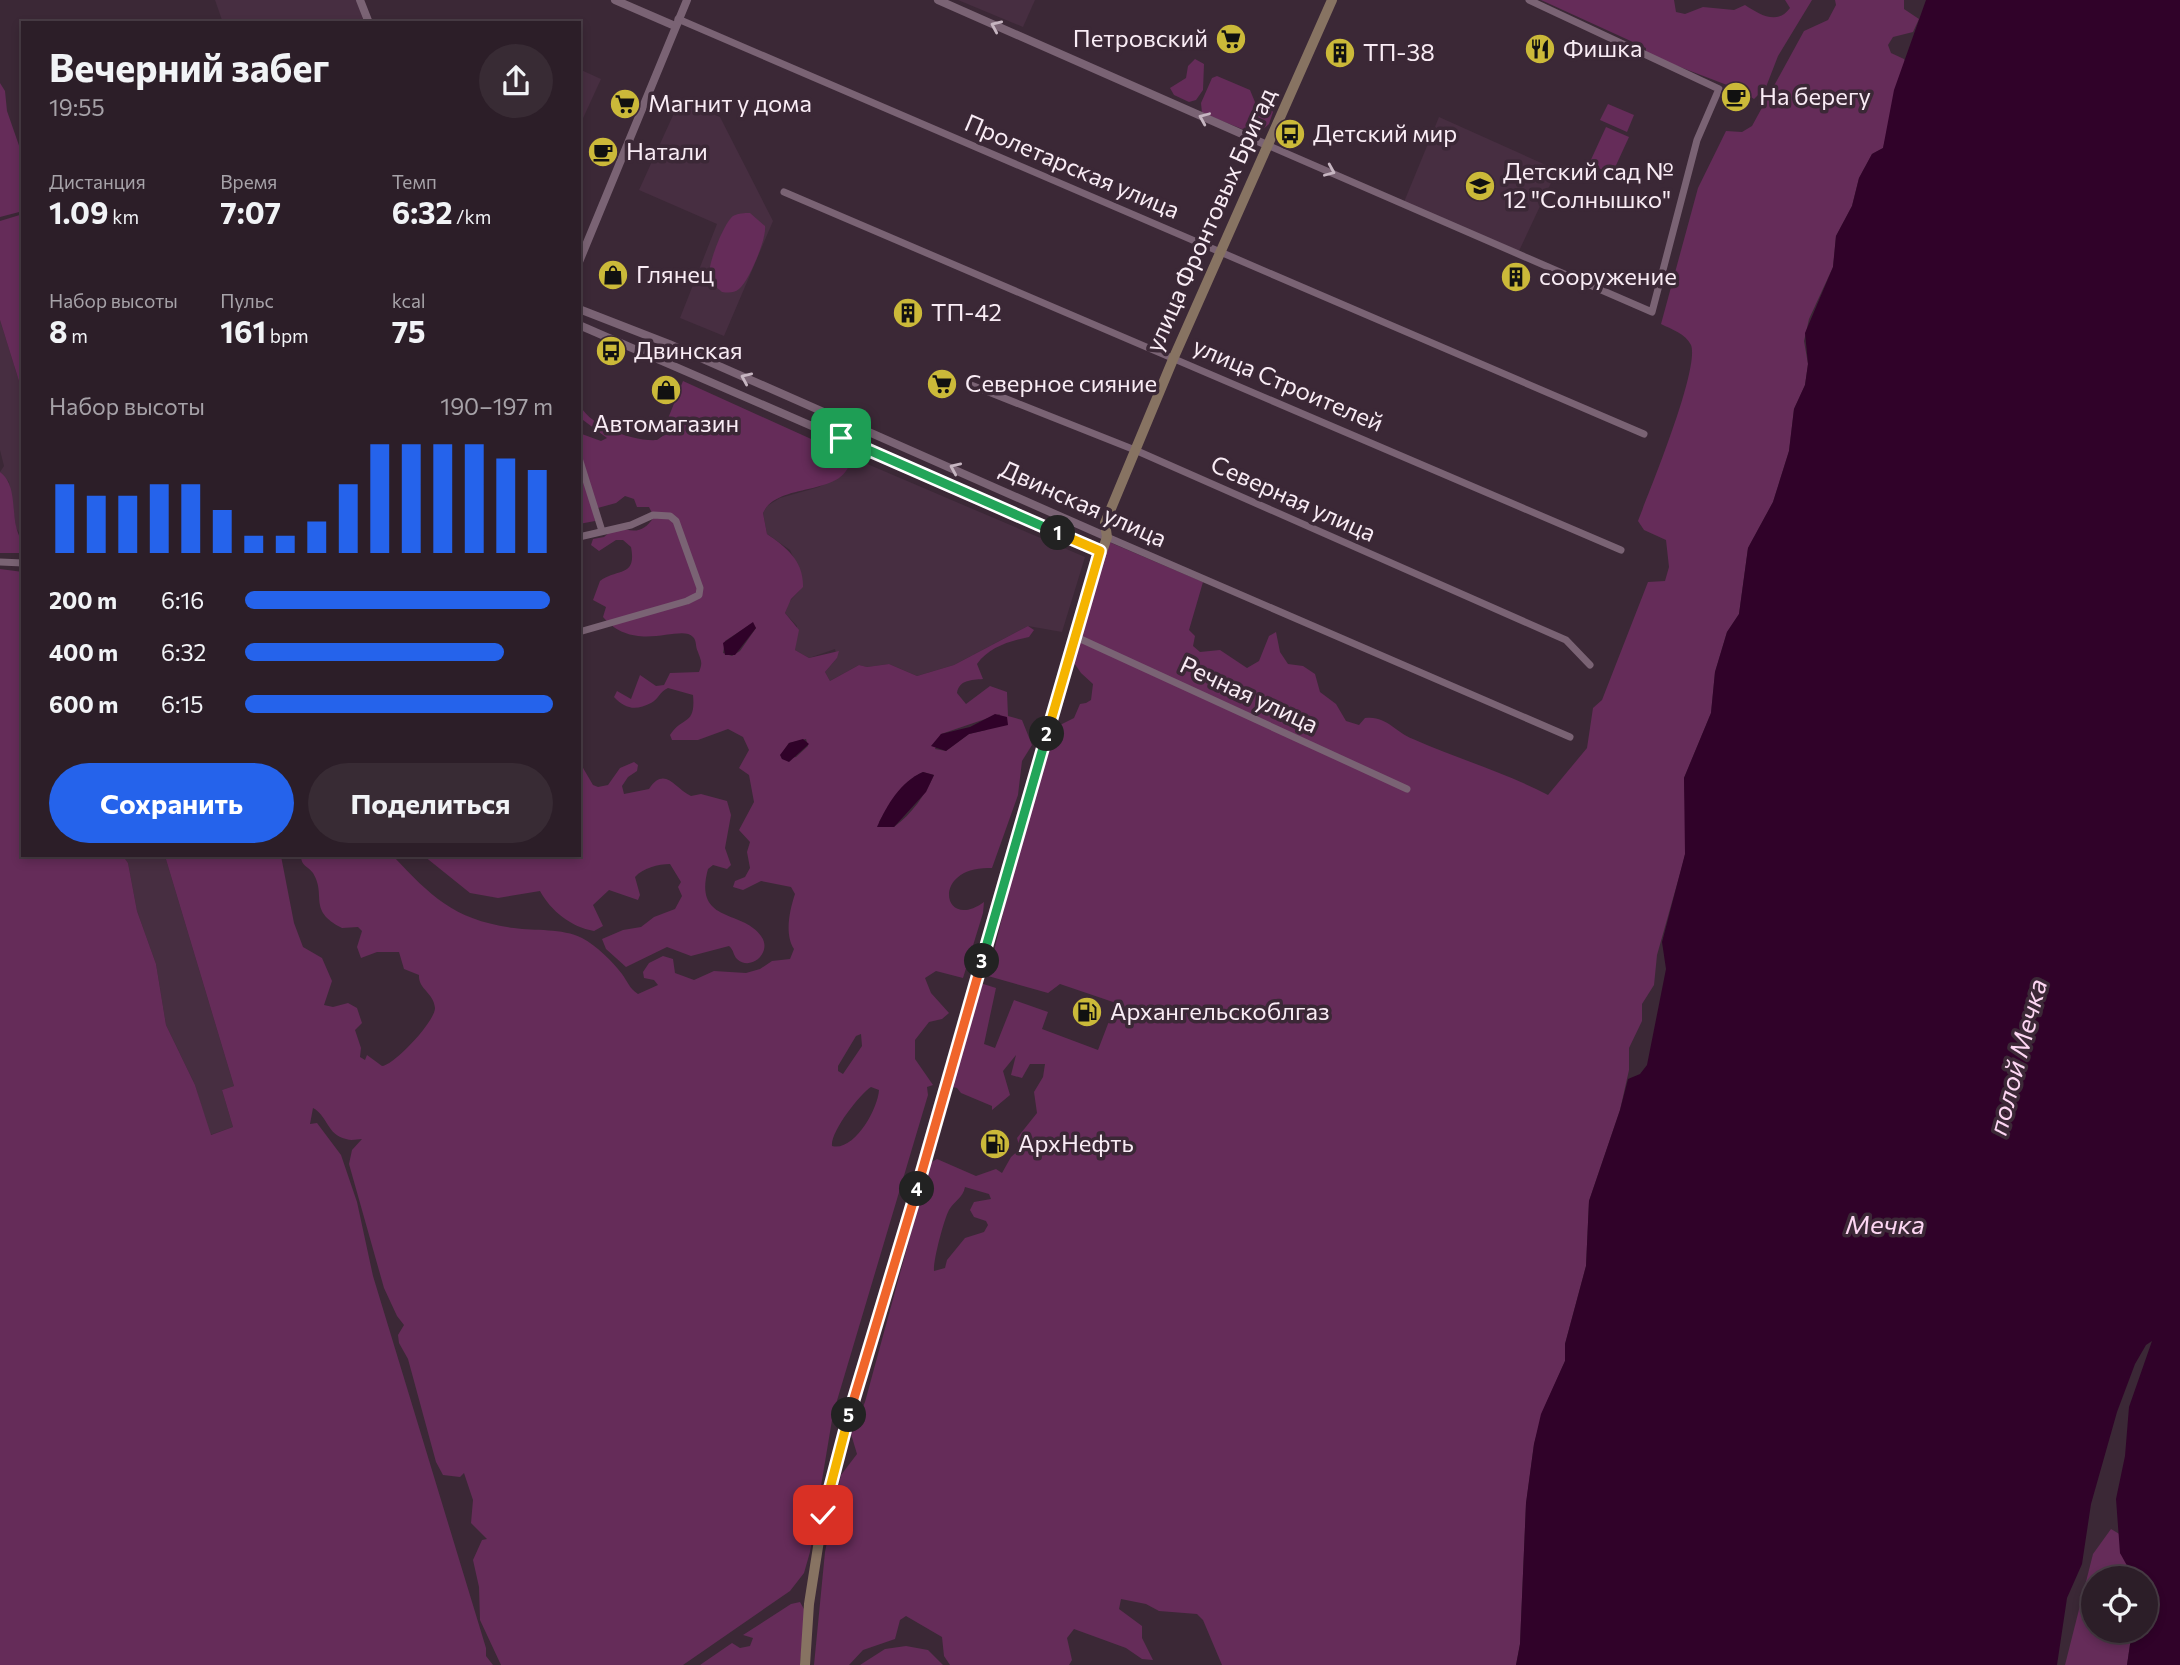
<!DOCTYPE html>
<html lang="ru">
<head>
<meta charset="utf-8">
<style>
	:root { --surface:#2c1e28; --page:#382b34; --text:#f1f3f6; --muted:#a6a2a8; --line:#483c45; --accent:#2563eb }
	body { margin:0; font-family:Commissioner,sans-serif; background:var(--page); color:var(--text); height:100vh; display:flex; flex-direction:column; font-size:26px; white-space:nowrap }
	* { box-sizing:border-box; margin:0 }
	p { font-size:23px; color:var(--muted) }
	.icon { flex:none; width:38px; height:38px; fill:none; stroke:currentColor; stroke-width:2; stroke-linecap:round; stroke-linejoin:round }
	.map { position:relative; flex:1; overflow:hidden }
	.panel { position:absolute; left:21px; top:21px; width:560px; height:836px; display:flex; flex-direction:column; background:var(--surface); border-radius:0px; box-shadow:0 4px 10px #0003,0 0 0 2px var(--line) }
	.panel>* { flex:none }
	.controls { position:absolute; left:2081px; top:1566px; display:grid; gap:14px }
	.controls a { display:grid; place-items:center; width:77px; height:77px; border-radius:50%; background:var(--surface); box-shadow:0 4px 10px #0003,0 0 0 2px var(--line); font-size:35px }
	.pin { position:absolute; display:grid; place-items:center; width:60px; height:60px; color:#fff; margin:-30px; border-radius:14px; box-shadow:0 4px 10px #0006 }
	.km { position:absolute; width:35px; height:35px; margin:-18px; border-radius:50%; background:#222; color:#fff; font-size:19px; line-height:35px; text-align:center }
	.round { display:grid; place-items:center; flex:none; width:74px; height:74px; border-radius:37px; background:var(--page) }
	.head { display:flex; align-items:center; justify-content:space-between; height:119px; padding:0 28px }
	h1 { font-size:38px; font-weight:700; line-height:52px }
	.figures { display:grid; grid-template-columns:repeat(3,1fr); gap:10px; height:119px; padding:7px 28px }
	.figures div { display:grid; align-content:center }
	.figures b { font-size:30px; font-weight:700 }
	.figures small { font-size:19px; font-weight:400 }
	.figures p { font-size:19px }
	.chart { height:196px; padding:14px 28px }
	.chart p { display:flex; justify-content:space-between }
	.chart svg { width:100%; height:126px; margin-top:7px; stroke:var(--accent); stroke-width:6 }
	.button { display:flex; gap:14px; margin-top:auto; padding:14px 28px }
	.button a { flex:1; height:80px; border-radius:42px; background:var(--accent); color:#fff; font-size:28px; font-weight:700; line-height:80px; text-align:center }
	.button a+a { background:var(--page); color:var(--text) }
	ul { padding:0 28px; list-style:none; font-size:23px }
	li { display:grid; grid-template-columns:112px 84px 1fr; align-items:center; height:52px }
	li i { height:18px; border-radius:9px; background:var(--accent) }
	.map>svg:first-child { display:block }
</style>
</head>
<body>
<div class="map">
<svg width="2180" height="1665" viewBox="0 0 2180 1665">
	<rect width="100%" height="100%" fill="#3b2836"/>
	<g fill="#472e41">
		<path d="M215 0H357L364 23H223Z"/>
		<path d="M958 0H1035L1023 27Z"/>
		<path d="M579 69 601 79 579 127Z"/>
		<path d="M680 100 720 117 773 221 724 336 680 318 717 224 639 190Z"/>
		<path d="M1439 117 1557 170 1519 251 1404 202Z"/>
		<path d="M0 320 23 394V538L16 528 9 482 0 472 4 466 0 450Z"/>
		<path d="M851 457 1085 557 1062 632 1028 626 954 665 917 676 889 664 867 667 859 665 830 681 825 672 837 658 835 649 809 658 795 650 797 626 785 613 789 602 800 590 801 574 790 550 767 534 763 513 767 506 780 498 819 487 839 476Z"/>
		<path d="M123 856H165L234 1086 222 1090 233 1127 210 1135 195 1085 166 1025 156 964 137 911 128 863Z"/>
	</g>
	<g fill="#652c59" fill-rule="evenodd">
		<path d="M1541 0H1674L1676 12 1685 14 1703 7 1734 10 1745 5C1759 14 1777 26 1790 8L1785 0H1812L1778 56 1766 87 1754 99 1740 90 1646 54V48Z"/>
		<path d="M1835 0H1904V9L1919 19 1913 32 1893 37 1888 45 1891 53 1904 59 1906 63C1890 96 1893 116 1883 148L1872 154 1859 178 1852 206 1836 236 1833 267 1809 319 1804 341 1808 364 1805 385 1794 409 1789 451 1773 502 1748 548 1739 614 1727 632 1715 672 1711 713 1684 778 1687 846 1683 863 1657 955 1654 985 1642 1004V1021L1629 1048V1070L1620 1110 1589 1201 1586 1266 1565 1344V1361L1545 1406 1534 1444 1526 1504 1520 1644 1516 1665H1222L1203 1620 1197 1614 1159 1611 1146 1604 1121 1599 1119 1609 1142 1626V1638L1153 1660 1142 1659 1126 1648 1074 1629 1067 1638 1072 1660 1069 1665H950L944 1656 942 1637 906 1616 900 1620 895 1639 863 1650 849 1665H814L825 1552 841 1475 857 1454 851 1434 865 1402 930 1163 937 1159 976 1176 996 1169 1002 1173 1011 1157 1020 1149 1017 1138 1037 1113 1034 1092 1043 1077 1045 1064H1030L1022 1078 1011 1075 1016 1055 1003 1071 1010 1095 992 1110V1106L961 1093 957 1088 943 1085 977 982 996 988 984 1044 995 1048 1014 1000 1048 1012 1042 1029 1098 1050 1116 1003 1060 984 1048 993 988 976 1045 739 1050 730 1074 718 1080 704 1086 703 1091 700 1093 684 1081 673 1070 657 1109 542 1203 582 1189 630 1195 636 1193 646 1200 652 1220 650 1247 668 1259 661 1269 636 1276 632 1280 652 1288 664 1303 666 1315 674 1320 692 1336 704 1346 721 1359 725 1365 718C1386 715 1395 732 1413 739 1458 759 1504 772 1548 795L1587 748 1593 708 1602 700 1648 582 1665 581 1669 567 1666 540 1644 530 1638 521C1649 492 1700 369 1691 345 1686 334 1671 329 1661 324L1698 188 1726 131 1742 132 1752 126 1804 31 1828 20 1836 5ZM965 1187 989 1194 991 1199 974 1202 970 1210 974 1217 986 1221 988 1225 984 1232 965 1238 947 1260 945 1268 934 1271C933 1261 944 1219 949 1210 954 1201 963 1198 965 1187Z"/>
		<path d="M1195 59 1204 64 1203 90 1196 100 1189 102 1174 95 1170 88 1186 78 1188 66Z"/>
		<path d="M1217 76 1250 90 1257 107 1262 109 1269 106 1273 112 1269 124 1260 132 1254 126 1242 129 1202 113 1201 103 1212 78Z"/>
		<path d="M0 83 5 91 7 111 23 157V211L0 217Z"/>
		<path d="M1608 104 1634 115 1627 132 1600 120Z"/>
		<path d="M1606 127 1629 137 1612 174 1589 164Z"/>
		<path d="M750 213 765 226C767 238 749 281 739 289 734 293 729 293 722 292L709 281C706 268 723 224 733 216 739 213 744 213 750 213Z"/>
		<path d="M23 214V394L0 320V221Z"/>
		<path d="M683 381 851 457C847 499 778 480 763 513L767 534C786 547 804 561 803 587L791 599 785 613 799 630 795 650 809 658 839 651 837 658 825 672 830 681 859 665 867 667 889 664 917 676 954 665 1028 626 1034 630 1029 637C1010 641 989 647 977 664L983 679C971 680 959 680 957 693L966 704 990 686 1007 692 1008 716 1022 720 1032 745 1022 761 1018 795 992 868C930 865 942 933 984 902L983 913 963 978 936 971 925 978 931 993 949 1013 942 1019 929 1022 915 1040V1059L933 1085 927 1087 928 1095 833 1414 810 1552 804 1573 790 1591 683 1665H501L480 1620 479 1587 473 1560 482 1540 487 1539 471 1523 473 1500 464 1473 460 1477 443 1475 436 1462 408 1359 399 1343 398 1335 404 1325 397 1316 384 1288 349 1164 352 1150 362 1139C357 1139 352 1141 346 1139 327 1135 328 1116 313 1108L310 1124 317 1123 341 1155 357 1202 373 1276 486 1648V1656L493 1665H0V569L23 572V856H123L128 863 137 911 156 964 166 1025 195 1085 211 1135 233 1127 222 1090 234 1086 165 856H281L294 923 303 947 322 958 332 981 324 1005 333 1007 348 1003 357 1008 362 1023 355 1030 361 1048 360 1057 365 1060 367 1055 382 1066C393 1066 435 1022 435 1008 434 993 418 989 419 975L404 969 399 952H377L361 958 357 947 362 931 358 927 342 928C307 910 327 896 313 873 308 866 301 866 301 856H393C432 897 454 920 514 928 535 931 562 928 582 938 597 946 612 961 622 974 628 982 629 988 638 994L658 985 654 980 644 978 643 972 649 963 663 956 673 959 675 973 694 980 714 971 746 973 760 969 772 961 790 959 794 949C784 934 790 909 795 894L791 887 761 881 743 890 733 887 735 881 745 877 750 868 747 852 750 842 739 830 754 802 749 775 739 768 749 750 743 737 728 729 698 740H672L670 735C682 716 696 726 693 695L668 688C660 691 658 700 651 703 636 711 625 709 614 697L617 691 631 699 640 675 656 686 664 685 670 673 699 672C703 662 701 661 698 652 695 646 697 641 693 637 681 623 635 655 603 617L606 607 593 600 600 581C617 568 637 578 631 547L623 540H616L599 551 591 545 593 539 604 537 617 526C634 534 644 532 654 517L649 507H637L634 499 625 496 616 503 594 509 595 521 579 524V433L601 441 607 438 579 417V402C585 425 634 442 657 440L674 428 667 421ZM751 624 756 628 740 651 732 656 723 653 725 641ZM1000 714 986 730 969 734 946 751 935 749 941 734ZM806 739 808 746 796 757 782 759 781 755 789 743ZM923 772 934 775C925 795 912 814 894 827L879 822C891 802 901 782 923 772ZM861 1034 862 1046 843 1074 838 1071V1066L856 1036ZM871 1087 879 1090C878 1109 854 1152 832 1146 830 1132 860 1094 871 1087Z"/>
		<path d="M0 472C16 484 12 508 16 526 18 536 23 541 23 553H0Z"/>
		<path d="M579 761 593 785 598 787 608 785 620 768 634 762 638 765 637 771 628 777 622 786 624 794 649 789C665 765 675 789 691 796L701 794 727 801 731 815 725 848 731 865 727 869 713 865 708 869C693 924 742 909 761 936 773 952 751 972 737 959 733 955 734 950 729 946L691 956 667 947 626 967 606 949 602 939 623 930 641 927 654 917 675 909 682 896 678 887 681 882 670 864C658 864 643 868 635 877L640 895 638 900 609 890 593 905 603 926 594 931C571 927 551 911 540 891L498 898 470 893 424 856H579Z"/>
		<path d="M2111 1529 2121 1535 2120 1553 2146 1577V1580L2093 1578V1631H2132L2127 1665H2065L2093 1554Z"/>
		<path d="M800 1602 805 1611 800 1665H700L732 1643 740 1648 750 1646 753 1638 743 1635 791 1604Z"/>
		<path d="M906 1646 928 1650 943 1665H860L885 1649Z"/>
	</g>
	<g fill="#300229">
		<path d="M1926 0H2180V1665H2127L2132 1631H2146V1578L2130 1571 2120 1553 2116 1499 2125 1456 2129 1407 2152 1341 2146 1345 2135 1364 2117 1412 2091 1504 2082 1564 2067 1598 2057 1665H1516L1520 1644 1526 1503 1534 1444 1541 1414 1565 1361V1344L1586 1266 1589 1201 1620 1110 1628 1079 1640 1074 1647 1065 1666 969 1662 942 1685 854 1684 778 1711 713 1715 672 1727 632 1739 614 1748 548 1773 502 1789 451 1794 409 1805 385 1808 364 1805 333 1833 267 1836 236 1852 206 1859 178 1872 154 1883 148 1894 90Z"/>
		<path d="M753 622 756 628 735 655H725L723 643Z"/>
		<path d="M995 714 1007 717 1008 725 969 734 946 751 931 746 941 734 970 727Z"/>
		<path d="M803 739 809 744 789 762 782 759 780 755 789 743Z"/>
		<path d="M923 772 934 775 926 792 894 827H877C887 805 900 782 923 772Z"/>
	</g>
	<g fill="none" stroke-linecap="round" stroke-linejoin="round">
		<g stroke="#7a6374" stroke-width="7">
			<path d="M678 19 1644 434"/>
			<path d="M1267 145 1652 312 1697 140 1719 89 1529 0"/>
			<path d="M784 192 1621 550"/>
			<path d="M971 385 1135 450 1566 640 1590 665"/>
			<path d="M579 458 602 531"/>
			<path d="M579 537 631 525 653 515 670 516 676 521 700 588 699 595 687 601 579 632"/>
			<path d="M1107 537 1570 737"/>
			<path d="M0 562 23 563"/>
			<path d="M1074 636 1407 789"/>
		</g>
		<g stroke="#7a6374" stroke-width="8">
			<path d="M360 0 369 23"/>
			<path d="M615 0 675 26"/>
			<path d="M938 0 1267 145"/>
			<path d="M579 262 687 0"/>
			<path d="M579 309 669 344 1107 537"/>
			<path d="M579 325 1100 551"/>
		</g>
		<path stroke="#877362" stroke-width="10" d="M805 1665 809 1604 823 1515 854 1396 928 1154 1074 636 1107 537 1105 523 1174 357 1332 0"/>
	</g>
	<defs><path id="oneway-chevron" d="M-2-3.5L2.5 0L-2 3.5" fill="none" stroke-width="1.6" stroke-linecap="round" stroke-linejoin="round" transform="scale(1.75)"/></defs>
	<g stroke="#c6b5c1">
		<use href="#oneway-chevron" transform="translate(996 26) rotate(-156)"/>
		<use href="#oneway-chevron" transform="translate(1204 118) rotate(-157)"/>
		<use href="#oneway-chevron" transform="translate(1330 171) rotate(23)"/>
		<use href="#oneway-chevron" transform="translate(746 378) rotate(-156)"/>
		<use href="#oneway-chevron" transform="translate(955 468) rotate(-156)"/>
	</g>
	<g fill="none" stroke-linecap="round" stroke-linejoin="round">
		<g stroke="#fff" stroke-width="14">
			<path id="split-1" d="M841 438 1058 533"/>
		</g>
		<g stroke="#fff" stroke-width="14">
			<path id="split-2" d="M1047 734 1100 551 1058 533"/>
		</g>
		<g stroke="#fff" stroke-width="14">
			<path id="split-3" d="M982 961 1047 734"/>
		</g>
		<g stroke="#fff" stroke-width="14">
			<path id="split-4" d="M917 1189 982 961"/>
		</g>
		<g stroke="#fff" stroke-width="14">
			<path id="split-5" d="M849 1415 917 1189"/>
		</g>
		<g stroke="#fff" stroke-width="14">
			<path id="split-6" d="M823 1515 849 1415"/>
		</g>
		<use href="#split-1" stroke="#22a559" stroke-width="9"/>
		<use href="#split-2" stroke="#f5b400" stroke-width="9"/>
		<use href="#split-3" stroke="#22a559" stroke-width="9"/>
		<use href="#split-4" stroke="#f0652b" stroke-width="9"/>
		<use href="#split-5" stroke="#f0652b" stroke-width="9"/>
		<use href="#split-6" stroke="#f5b400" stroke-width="9"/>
	</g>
	<defs>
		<g id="supermarket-disc" transform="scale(1.575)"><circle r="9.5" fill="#cbb939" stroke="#3b2836"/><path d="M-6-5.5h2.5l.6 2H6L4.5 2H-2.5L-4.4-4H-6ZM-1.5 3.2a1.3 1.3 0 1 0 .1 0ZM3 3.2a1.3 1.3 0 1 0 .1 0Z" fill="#111"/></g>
		<g id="restaurant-disc" transform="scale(1.575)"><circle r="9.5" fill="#cbb939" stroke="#3b2836"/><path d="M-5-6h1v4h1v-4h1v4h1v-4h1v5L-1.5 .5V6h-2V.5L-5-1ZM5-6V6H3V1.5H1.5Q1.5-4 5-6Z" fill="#111"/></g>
		<g id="building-disc" transform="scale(1.575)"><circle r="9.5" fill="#cbb939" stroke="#3b2836"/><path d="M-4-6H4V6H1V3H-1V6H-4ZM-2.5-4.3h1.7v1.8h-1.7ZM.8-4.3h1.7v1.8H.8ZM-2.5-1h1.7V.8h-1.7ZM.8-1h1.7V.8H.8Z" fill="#111"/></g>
		<g id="cafe-disc" transform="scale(1.575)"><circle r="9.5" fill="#cbb939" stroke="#3b2836"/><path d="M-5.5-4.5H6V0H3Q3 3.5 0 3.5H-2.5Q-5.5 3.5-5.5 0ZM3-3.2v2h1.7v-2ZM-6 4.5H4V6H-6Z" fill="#111"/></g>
		<g id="bus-disc" transform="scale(1.575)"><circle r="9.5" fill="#cbb939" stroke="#3b2836"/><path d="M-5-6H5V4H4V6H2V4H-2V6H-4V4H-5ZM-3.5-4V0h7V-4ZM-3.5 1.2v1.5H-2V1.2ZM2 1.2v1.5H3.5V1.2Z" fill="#111"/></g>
		<g id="school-disc" transform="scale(1.575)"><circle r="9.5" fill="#cbb939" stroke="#3b2836"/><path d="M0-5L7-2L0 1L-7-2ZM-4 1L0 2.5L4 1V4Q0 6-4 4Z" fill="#111"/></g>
		<g id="shop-disc" transform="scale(1.575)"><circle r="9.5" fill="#cbb939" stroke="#3b2836"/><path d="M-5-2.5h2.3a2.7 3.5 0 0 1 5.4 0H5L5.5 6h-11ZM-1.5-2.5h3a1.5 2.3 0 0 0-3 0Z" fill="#111"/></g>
		<g id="fuel-disc" transform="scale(1.575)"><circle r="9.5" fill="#cbb939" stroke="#3b2836"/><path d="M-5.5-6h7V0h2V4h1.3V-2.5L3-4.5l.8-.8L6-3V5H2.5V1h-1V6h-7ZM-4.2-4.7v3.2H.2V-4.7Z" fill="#111"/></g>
	</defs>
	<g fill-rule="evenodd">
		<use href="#supermarket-disc" x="1231" y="39"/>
		<use href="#restaurant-disc" x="1540" y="49"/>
		<use href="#building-disc" x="1340" y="53"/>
		<use href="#cafe-disc" x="1736" y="97"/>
		<use href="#supermarket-disc" x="625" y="104"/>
		<use href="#bus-disc" x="1290" y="134"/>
		<use href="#cafe-disc" x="603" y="152"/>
		<use href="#school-disc" x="1480" y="186"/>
		<use href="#shop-disc" x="613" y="275"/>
		<use href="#building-disc" x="1516" y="277"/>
		<use href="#building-disc" x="908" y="313"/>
		<use href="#bus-disc" x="611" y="351"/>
		<use href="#supermarket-disc" x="942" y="384"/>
		<use href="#shop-disc" x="666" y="390"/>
		<use href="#fuel-disc" x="1087" y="1012"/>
		<use href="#fuel-disc" x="995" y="1144"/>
	</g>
	<g text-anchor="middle" stroke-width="7" stroke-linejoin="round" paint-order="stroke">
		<g font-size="24" fill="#f9ecf5" stroke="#3b2836" text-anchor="start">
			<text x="1208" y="47" text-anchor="end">Петровский</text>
			<text x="1563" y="57">Фишка</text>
			<text x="1363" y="61">ТП-38</text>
			<text x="1759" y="105">На берегу</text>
			<text x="648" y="112">Магнит у дома</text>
			<text x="1313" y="142">Детский мир</text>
			<text x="626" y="160">Натали</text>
			<text x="1503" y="180">Детский сад №<tspan x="1503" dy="28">12 "Солнышко"</tspan></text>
			<text x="636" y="283">Глянец</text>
			<text x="1539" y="285">сооружение</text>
			<text x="931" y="321">ТП-42</text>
			<text x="634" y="359">Двинская</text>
			<text x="965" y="392">Северное сияние</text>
			<text x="666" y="432" text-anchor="middle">Автомагазин</text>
			<text x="1110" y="1020">Архангельскоблгаз</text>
			<text x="1018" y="1152">АрхНефть</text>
		</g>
		<g font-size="24" fill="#f9ecf5" stroke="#3b2836">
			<text transform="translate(1072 167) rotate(23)" y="8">Пролетарская улица</text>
			<text transform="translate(1211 220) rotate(-66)" y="8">улица Фронтовых Бригад</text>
			<text transform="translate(1288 385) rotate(23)" y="8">улица Строителей</text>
			<text transform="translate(1293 499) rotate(24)" y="8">Северная улица</text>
			<text transform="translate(1083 504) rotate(24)" y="8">Двинская улица</text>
			<text transform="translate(1249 695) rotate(25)" y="8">Речная улица</text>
		</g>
		<g font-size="26" font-style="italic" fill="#fdd6f3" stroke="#3b2836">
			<text transform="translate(2018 1057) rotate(-75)" y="9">полой Мечка</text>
			<text x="1885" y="1234">Мечка</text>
		</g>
	</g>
</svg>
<div class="controls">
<a><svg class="icon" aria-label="locate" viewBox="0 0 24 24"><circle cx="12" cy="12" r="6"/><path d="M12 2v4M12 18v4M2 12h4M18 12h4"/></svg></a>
</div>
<div class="pin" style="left:841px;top:438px;background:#1e9e55"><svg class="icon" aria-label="arrive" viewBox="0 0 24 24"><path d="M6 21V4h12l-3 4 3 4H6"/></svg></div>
<div class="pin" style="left:823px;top:1515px;background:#d93025"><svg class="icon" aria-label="check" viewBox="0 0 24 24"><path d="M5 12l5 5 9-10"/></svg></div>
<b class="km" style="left:1058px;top:533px">1</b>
<b class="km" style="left:1047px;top:734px">2</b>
<b class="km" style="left:982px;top:961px">3</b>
<b class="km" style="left:917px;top:1189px">4</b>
<b class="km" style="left:849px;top:1415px">5</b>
<section class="panel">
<div class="head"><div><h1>Вечерний забег</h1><p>19:55</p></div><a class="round"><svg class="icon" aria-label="share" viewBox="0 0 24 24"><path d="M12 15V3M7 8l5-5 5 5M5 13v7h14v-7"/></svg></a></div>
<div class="figures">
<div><p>Дистанция</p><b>1.09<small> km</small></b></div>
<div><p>Время</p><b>7:07</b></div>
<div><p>Темп</p><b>6:32<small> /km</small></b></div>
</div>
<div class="figures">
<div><p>Набор высоты</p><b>8<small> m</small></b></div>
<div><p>Пульс</p><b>161<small> bpm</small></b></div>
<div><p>kcal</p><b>75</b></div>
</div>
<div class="chart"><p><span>Набор высоты</span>190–197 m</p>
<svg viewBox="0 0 160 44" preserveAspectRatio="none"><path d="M5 44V20M15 44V24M25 44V24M35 44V20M45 44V20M55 44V29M65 44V38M75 44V38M85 44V33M95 44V20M105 44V6M115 44V6M125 44V6M135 44V6M145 44V11M155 44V15"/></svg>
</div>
<ul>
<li><b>200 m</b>6:16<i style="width:99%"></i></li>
<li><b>400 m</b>6:32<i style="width:84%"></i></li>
<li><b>600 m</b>6:15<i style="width:100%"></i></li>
</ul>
<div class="button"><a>Сохранить</a><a>Поделиться</a></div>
</section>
</div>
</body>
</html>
